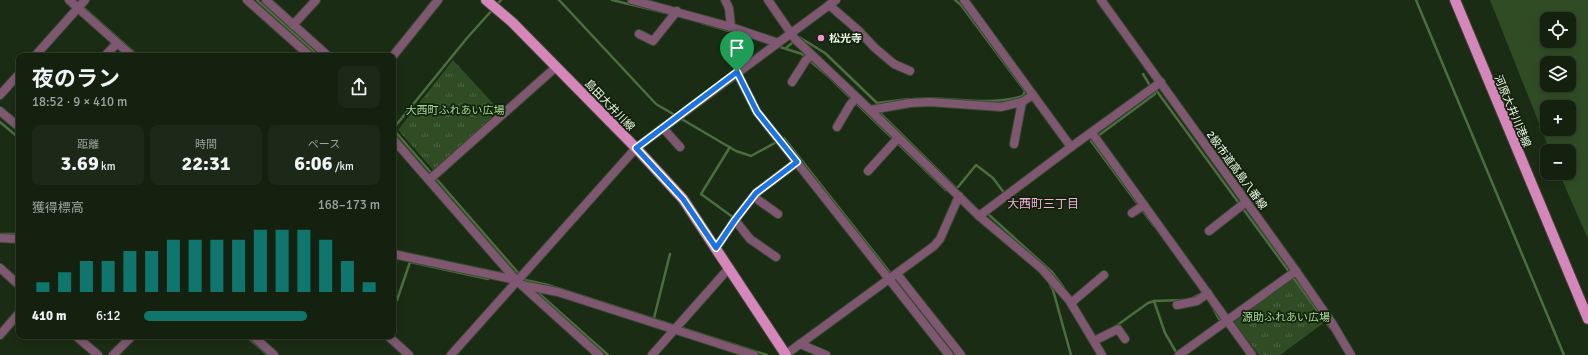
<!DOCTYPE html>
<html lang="ja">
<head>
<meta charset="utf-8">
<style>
	:root { --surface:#14210f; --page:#1d2918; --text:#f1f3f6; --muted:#9da39e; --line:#333e2f; --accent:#0f766e }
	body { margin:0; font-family:Signika,"Noto Sans JP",sans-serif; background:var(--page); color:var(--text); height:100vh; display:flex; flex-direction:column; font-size:15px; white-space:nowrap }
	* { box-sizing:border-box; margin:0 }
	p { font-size:13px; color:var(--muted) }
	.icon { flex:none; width:22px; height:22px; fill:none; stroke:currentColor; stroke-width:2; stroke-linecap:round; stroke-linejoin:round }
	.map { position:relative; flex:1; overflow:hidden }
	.panel { position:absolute; left:16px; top:53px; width:380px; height:286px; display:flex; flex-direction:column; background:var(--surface); border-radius:8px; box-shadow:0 2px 6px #0003,0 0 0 1px var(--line) }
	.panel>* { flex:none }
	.fabs { position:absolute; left:1540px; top:12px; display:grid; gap:8px }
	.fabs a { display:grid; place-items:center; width:36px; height:36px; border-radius:8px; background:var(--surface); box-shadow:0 2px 6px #0003,0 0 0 1px var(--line); font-size:20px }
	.pin { position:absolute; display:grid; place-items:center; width:34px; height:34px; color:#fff; margin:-41px -17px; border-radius:50% 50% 50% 0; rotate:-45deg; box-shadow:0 0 4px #0007 }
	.pin .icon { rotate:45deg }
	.round { display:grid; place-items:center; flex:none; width:42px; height:42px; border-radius:8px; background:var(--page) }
	.headline { display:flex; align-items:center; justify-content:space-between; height:68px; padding:0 16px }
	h1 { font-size:22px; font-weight:700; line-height:30px }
	.figures { display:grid; grid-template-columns:repeat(3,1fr); gap:6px; height:68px; padding:4px 16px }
	.figures div { display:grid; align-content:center; border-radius:8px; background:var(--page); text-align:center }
	.figures b { font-size:20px; font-weight:700 }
	.figures small { font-size:11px; font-weight:400 }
	.figures p { font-size:11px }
	.chart { height:112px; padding:8px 16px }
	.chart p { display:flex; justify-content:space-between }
	.chart svg { width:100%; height:72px; margin-top:4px; stroke:var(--accent); stroke-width:6 }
	ul { padding:0 16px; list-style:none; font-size:13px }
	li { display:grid; grid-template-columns:64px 48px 1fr; align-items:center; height:30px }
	li i { height:10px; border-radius:5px; background:var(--accent) }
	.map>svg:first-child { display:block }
</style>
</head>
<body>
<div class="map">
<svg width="1588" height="355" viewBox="0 0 1588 355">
	<defs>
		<pattern id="grass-tufts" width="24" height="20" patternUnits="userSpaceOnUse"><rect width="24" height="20" fill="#304c25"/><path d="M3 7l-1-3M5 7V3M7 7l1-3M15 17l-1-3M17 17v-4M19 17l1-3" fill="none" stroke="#4e6745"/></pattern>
	</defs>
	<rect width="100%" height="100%" fill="#1b2c14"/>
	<g fill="url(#grass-tufts)">
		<path d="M453 60 501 112 434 171 398 130Z"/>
		<path d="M1293 278 1325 322 1280 355H1259L1234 322Z"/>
	</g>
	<path fill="#304c25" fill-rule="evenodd" d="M1490 0H1588V239L1559 173H1569V151H1550ZM1547 19H1569V41H1547ZM1547 63H1569V85H1547ZM1547 107H1569V129H1547Z"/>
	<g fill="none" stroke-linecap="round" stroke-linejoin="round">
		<g stroke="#4c6d3f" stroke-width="2.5">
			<path d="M75 0 138 56"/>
			<path d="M257 0 319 56"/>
			<path d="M559 0 656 104 736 151 751 156 784 138 955 355"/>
			<path d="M612 0 670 14"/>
			<path d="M1416 0 1564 355"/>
			<path d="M496 6 501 0"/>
			<path d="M702 23 743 35"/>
			<path d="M777 46 802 54 829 77 946 190"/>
			<path d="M786 48 799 37 825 53 877 103 882 115 956 188 958 187 976 165 993 178 1005 194"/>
			<path d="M1143 74 1155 94 1091 141 1154 226"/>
			<path d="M1154 91 1156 90 1331 329"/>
			<path d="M914 99C950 96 988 107 1023 96L1025 91 961 5 955 0"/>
			<path d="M877 103 909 99"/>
			<path d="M0 122 19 138"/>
			<path d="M393 129 520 275"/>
			<path d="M393 129 467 38 493 9"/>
			<path d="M730 147 701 194 734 218"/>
			<path d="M989 213 988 214 1052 272 1064 288"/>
			<path d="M0 234H19"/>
			<path d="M521 279 548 285 767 355"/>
			<path d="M1048 281 1053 290 1071 355"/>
			<path d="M535 290 608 355"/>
			<path d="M1190 299 1200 294"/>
			<path d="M393 300H397L410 262 488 279"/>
			<path d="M1210 302 1219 319 1229 329"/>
			<path d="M654 318 670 254"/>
			<path d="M1116 326 1148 303 1154 301"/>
			<path d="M246 336 268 355"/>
			<path d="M1176 352 1165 333 1154 301 1183 300"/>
		</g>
		<g stroke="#384932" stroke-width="10">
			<g id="minor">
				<path d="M69 0 132 56"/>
				<path d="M247 0 310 56"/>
				<path d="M266 0 328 56"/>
				<path d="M632 0 731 27 778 43"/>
				<path d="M725 0 729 8 731 27"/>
				<path d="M768 0 795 39 870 110 979 216 1042 269 1069 300 1102 355"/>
				<path d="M964 0 1071 147"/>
				<path d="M1101 0 1296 271 1332 323 1351 355"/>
				<path d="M829 5 858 30 875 48 894 64 910 71"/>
				<path d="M293 25 316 0"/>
				<path d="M639 34 653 41 677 11"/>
				<path d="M35 56 85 0"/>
				<path d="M105 56 117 43"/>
				<path d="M393 56 438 0"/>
				<path d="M737 73 757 112 949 355"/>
				<path d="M792 82 806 60 812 55"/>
				<path d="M0 95 19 74"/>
				<path d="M870 110 910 103 930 102 1001 107 1022 102 1033 95"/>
				<path d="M0 111 19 127"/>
				<path d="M837 127 850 105 856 98"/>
				<path d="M663 128 680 147"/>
				<path d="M1092 133 1252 355"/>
				<path d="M393 139 516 280 599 355"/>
				<path d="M1014 144 1022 102"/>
				<path d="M868 171 898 138"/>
				<path d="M429 180 556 67"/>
				<path d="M754 197 778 214"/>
				<path d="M1132 213 1144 205"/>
				<path d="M979 216 1071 147 1161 82"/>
				<path d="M735 220 750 239 776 257"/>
				<path d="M1209 231 1246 202"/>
				<path d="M0 238 19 239"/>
				<path d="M716 248 735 220 756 193 797 162"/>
				<path d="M393 254 516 280"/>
				<path d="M0 268 19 285"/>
				<path d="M897 274 961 355"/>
				<path d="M522 285 558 292 754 355"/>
				<path d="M1071 303 1104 275"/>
				<path d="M1177 305 1197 301 1208 293"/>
				<path d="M0 335 19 313"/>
				<path d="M76 336 98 355"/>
				<path d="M253 336 274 355"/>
				<path d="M388 336 409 355"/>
				<path d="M1094 341 1118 329 1125 339"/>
				<path d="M800 344 826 355"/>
				<path d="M113 355 132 336"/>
				<path d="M451 355 636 148 836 0"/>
				<path d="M652 355 729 268"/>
				<path d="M785 355 934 246 940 239 959 196"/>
				<path d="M1179 355 1296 271"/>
			</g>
		</g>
		<g stroke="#384932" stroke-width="12">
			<g id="major">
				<path d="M486 0 512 22 636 148 683 199 786 355"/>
				<path d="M1455 0 1588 319"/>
			</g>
		</g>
		<use href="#minor" stroke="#7f5771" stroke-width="8"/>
		<use href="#major" stroke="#d686bb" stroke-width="10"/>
	</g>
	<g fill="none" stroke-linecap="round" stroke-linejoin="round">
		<g stroke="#fff" stroke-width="8">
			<path id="route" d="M737 72 757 112 797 162 756 193 735 220 716 248 683 199 636 148Z"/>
		</g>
		<use href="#route" stroke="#1a73e8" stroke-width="5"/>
	</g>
	<circle fill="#f491d3" stroke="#12220b" stroke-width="1.5" cx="821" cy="38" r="4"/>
	<g text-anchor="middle" stroke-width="3.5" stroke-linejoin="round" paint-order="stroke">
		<g font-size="11" font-weight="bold" fill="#edf8e9" stroke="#12220b" text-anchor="start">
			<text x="829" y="42">松光寺</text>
		</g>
		<g font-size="11" fill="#edf8e9" stroke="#12220b">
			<text transform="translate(610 105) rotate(46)" y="4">島田大井川線</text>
			<text transform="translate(1513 111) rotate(67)" y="4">河原大井川港線</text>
			<text transform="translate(1237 170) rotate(54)" y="4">2級市道高島八番線</text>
		</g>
		<g font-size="11" fill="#a6d992" stroke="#12220b">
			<text x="455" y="114">大西町ふれあい広場</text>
			<text x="1286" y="321">源助ふれあい広場</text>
		</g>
		<g font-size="12" fill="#f5afdc" stroke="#12220b">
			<text x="1043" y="208">大西町三丁目</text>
		</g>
	</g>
</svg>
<div class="fabs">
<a><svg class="icon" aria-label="locate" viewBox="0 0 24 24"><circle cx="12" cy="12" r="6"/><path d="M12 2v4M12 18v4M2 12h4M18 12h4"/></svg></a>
<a><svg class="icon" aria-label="layers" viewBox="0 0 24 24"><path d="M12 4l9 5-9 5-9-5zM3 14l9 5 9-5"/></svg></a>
<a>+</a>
<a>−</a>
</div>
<div class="pin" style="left:737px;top:72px;background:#1e9e55"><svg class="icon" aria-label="arrive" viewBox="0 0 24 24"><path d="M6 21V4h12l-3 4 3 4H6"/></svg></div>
<section class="panel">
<div class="headline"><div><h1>夜のラン</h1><p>18:52 · 9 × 410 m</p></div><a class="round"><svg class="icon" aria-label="share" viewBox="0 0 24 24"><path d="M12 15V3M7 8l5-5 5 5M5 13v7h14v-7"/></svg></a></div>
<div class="figures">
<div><p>距離</p><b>3.69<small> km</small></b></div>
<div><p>時間</p><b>22:31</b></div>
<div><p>ペース</p><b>6:06<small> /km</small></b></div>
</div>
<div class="chart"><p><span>獲得標高</span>168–173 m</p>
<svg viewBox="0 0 160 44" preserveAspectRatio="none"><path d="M5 44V38M15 44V32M25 44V25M35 44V25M45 44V19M55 44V19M65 44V12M75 44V12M85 44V12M95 44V12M105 44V6M115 44V6M125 44V6M135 44V12M145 44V25M155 44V38"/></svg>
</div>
<ul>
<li><b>410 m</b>6:12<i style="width:69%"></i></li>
</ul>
</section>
</div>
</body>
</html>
